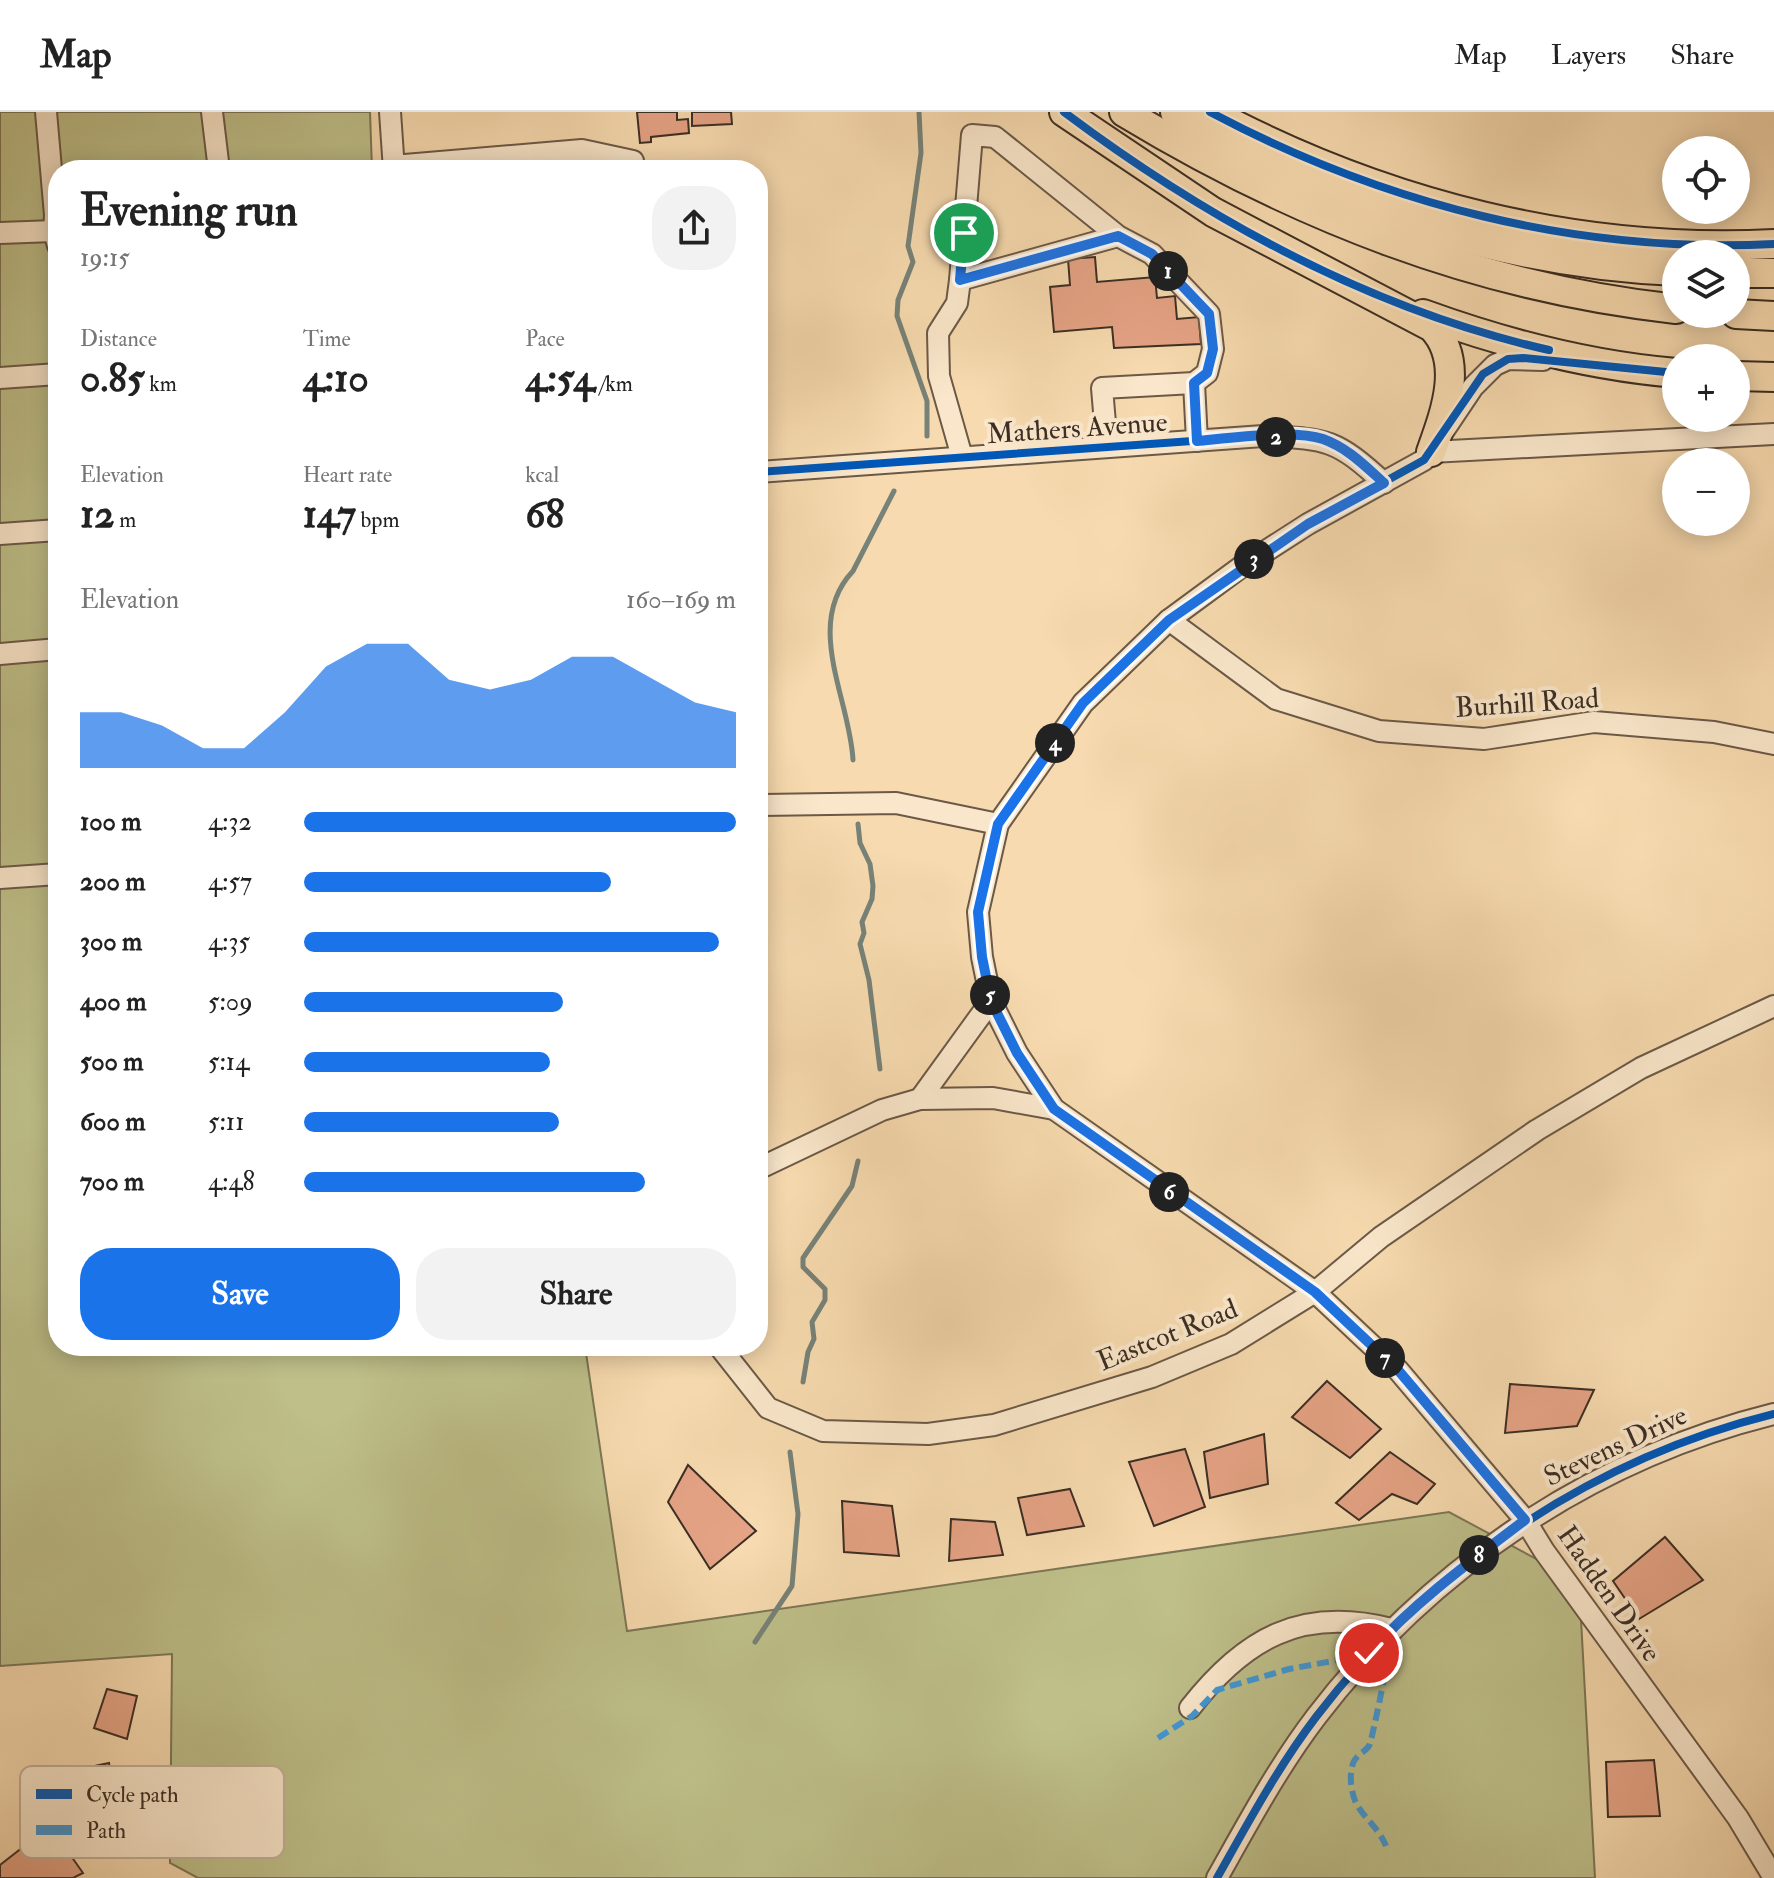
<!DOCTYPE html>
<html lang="en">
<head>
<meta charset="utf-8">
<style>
	:root { --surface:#fff; --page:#f2f2f2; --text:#222; --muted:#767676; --line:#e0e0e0; --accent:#1a73e8 }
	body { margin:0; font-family:"IM FELL Double Pica",serif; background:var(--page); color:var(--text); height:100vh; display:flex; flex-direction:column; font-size:30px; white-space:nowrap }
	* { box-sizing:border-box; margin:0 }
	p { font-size:26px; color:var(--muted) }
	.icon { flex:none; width:44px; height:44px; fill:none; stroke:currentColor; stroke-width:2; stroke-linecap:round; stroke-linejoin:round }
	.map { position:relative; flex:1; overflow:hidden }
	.details { position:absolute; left:48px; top:48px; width:720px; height:1196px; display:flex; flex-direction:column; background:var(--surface); border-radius:32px; box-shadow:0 4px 20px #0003 }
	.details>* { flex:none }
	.buttons { position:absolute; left:1662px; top:24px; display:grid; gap:16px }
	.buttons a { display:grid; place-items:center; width:88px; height:88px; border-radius:50%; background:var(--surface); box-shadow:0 4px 20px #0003; font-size:40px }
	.pin { position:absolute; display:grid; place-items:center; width:68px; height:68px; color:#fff; margin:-34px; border:4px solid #fff; border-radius:50%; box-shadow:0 2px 8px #0007 }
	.km { position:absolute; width:40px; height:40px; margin:-20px; border-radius:50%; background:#222; color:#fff; font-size:22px; line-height:40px; text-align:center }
	.round { display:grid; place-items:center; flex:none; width:84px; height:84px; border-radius:32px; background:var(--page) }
	.summary { display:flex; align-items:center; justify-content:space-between; height:136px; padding:0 32px }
	h1 { font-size:44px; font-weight:700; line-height:60px }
	.figures { display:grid; grid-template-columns:repeat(3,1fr); gap:12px; height:136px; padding:8px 32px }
	.figures div { display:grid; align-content:center }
	.figures b { font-size:40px; font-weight:700 }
	.figures small { font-size:22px; font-weight:400 }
	.figures p { font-size:22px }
	.chart { height:224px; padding:16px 32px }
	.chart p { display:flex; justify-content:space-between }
	.chart svg { width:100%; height:144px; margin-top:8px; fill:var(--accent); opacity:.7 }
	.button { display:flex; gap:16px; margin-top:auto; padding:16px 32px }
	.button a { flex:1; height:92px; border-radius:32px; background:var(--accent); color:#fff; font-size:32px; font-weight:700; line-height:92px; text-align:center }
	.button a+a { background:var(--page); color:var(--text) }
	ul { padding:0 32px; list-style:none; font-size:26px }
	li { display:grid; grid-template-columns:128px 96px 1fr; align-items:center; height:60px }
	li i { height:20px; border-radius:10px; background:var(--accent) }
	header { display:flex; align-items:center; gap:48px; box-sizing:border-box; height:112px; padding:0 40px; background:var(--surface); border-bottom:2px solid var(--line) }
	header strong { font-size:38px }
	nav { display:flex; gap:44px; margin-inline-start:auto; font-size:28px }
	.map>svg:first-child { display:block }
</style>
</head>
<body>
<header>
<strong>Map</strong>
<nav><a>Map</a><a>Layers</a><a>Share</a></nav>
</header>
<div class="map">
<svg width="1774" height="1766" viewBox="0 0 1774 1766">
	<rect width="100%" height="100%" fill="#f7daaf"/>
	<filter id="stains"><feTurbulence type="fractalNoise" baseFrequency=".0025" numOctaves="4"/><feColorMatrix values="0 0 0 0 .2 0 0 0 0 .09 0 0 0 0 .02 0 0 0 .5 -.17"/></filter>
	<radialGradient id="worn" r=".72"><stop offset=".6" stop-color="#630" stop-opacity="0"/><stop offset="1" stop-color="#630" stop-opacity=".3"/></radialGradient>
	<path fill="#bebf89" stroke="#7d7656" stroke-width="2" d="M0 0H370L372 58H58V1234H585L627 1519 1449 1400 1579 1470 1595 1766H198L170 1751 172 1542 0 1554Z"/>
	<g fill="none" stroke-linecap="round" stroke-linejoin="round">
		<g stroke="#778278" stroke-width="5">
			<path d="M919 0 921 41 908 134 913 150 898 188 897 204 927 289V324"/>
			<path d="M853 648C850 587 803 512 853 459L894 379"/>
			<path d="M858 712 860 731 870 752 873 774 872 787 862 810 864 821 860 832 869 868 880 957"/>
			<path d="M803 1270 808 1240 814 1227 812 1210 825 1188V1177L803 1155V1146L852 1074 858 1049"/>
			<path d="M755 1530 792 1474 798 1402 790 1340"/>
		</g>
	</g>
	<g fill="#e5a385" stroke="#3c2e24" stroke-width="2">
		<path d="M637 0H677V8L688 7 689 21 651 25V30L640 31Z"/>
		<path d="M692 0H731L732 12 692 14Z"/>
		<path d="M1095 145 1097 170 1155 165 1157 186 1175 184 1177 207 1199 205 1201 232 1114 236 1112 215 1054 220 1050 175 1070 173 1068 147Z"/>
		<path d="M1327 1269 1381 1317 1350 1346 1292 1305Z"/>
		<path d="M1510 1272 1594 1278 1577 1314 1505 1321Z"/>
		<path d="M1264 1322 1268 1372 1210 1386 1204 1340Z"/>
		<path d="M1185 1337 1205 1395 1154 1414 1129 1350Z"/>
		<path d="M1390 1340 1435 1372 1417 1392 1392 1382 1359 1408 1336 1391Z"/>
		<path d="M688 1353 756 1419 710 1457 668 1390Z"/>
		<path d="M1070 1377 1084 1414 1027 1423 1018 1386Z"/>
		<path d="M842 1389 892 1394 899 1444 844 1440Z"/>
		<path d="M951 1407 995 1410 1003 1443 949 1449Z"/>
		<path d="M1665 1425 1703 1468 1639 1507 1613 1469Z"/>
		<path d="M107 1577 137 1584 127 1627 94 1616Z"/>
		<path d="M1654 1648 1660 1704 1608 1705 1606 1650Z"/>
		<path d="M109 1651 117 1702 71 1708 61 1661Z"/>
		<path d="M50 1714 83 1761 73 1766H0V1753Z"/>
	</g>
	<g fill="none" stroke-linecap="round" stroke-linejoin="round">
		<g stroke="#6b5947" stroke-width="24">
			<g id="minor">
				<path d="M46 0 55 103 54 119 58 134"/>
				<path d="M212 0 219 58"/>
				<path d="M390 0 394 58"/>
				<path d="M393 54 582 38 633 49"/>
				<path d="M0 121 54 119"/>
				<path d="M960 168 957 191 938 221 939 264 962 345"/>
				<path d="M1543 248 1508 247 1495 253 1473 275 1424 348 1308 412 1241 455 1169 508 1083 591 998 712 978 800 982 845 991 889 1017 941 1054 997 1315 1180 1398 1258 1525 1408 1544 1439 1738 1706 1774 1766"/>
				<path d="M0 266 58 262"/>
				<path d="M1194 271 1197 329"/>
				<path d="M1107 335 1102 276 1194 271 1207 261 1213 237 1209 202 1152 142 1118 124 995 25 972 23 960 168 1118 124"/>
				<path d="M1431 340 1774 322"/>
				<path d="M758 360 1263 324C1327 327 1335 326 1384 371"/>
				<path d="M0 422 58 418"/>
				<path d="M1169 508 1276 587 1379 619 1484 627 1594 610 1714 620 1774 632"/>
				<path d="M0 542 58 537"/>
				<path d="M758 693 896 691 998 712"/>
				<path d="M0 766 58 762"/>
				<path d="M920 987 991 889"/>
				<path d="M758 1057 882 998 920 987 993 986 1054 997"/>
				<path d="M719 1234 768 1296 823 1319 928 1322 994 1313 1152 1265 1231 1232 1315 1180 1381 1125 1537 1018 1641 956 1774 894"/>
				<path d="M1190 1596C1244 1527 1301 1494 1391 1517"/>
				<path d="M1217 1766C1248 1711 1278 1655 1316 1605 1430 1456 1592 1347 1774 1302"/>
			</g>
		</g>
		<g stroke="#3c2e24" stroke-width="32">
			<g id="highway">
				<path d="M1064 0 1213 100 1432 215C1465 249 1445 301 1431 340"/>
				<path d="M1124 0C1296 104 1476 175 1676 197"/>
				<path d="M1175 0C1325 92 1499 152 1676 159"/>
				<path d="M1210 0C1383 92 1577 142 1774 132"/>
				<path d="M1736 161H1774"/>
				<path d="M1423 202C1503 231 1591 254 1676 261"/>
				<path d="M1736 202 1774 204"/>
				<path d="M1736 264 1774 265"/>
			</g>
		</g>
		<use href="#minor" stroke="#fae7cb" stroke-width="20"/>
		<use href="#highway" stroke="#f7daaf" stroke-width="28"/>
		<g stroke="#3f97d6" stroke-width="6" stroke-dasharray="12 6" stroke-linecap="butt">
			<path d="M1379 1547 1386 1552C1387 1557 1372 1625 1370 1632 1367 1639 1361 1640 1357 1645 1349 1653 1350 1671 1353 1682 1357 1702 1378 1713 1386 1734"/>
			<path d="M1158 1626 1192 1604 1217 1578 1289 1557 1338 1548 1347 1540 1357 1538"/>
		</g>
		<g stroke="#fae7cb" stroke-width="13">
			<g id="cycleway">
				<path d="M1064 0C1208 108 1372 198 1549 238"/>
				<path d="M1210 0C1383 92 1577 142 1774 132"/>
				<path d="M758 360 1263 324C1327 327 1335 326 1384 371"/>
				<path d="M1525 1408 1398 1258 1315 1180 1054 997 1017 941 991 889 982 845 978 800 998 712 1083 591 1169 508 1241 455 1308 412 1424 348 1483 262 1508 247 1523 246 1676 261"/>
				<path d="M1217 1766C1248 1711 1278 1655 1316 1605 1430 1456 1592 1347 1774 1302"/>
			</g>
		</g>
		<use href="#cycleway" stroke="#0057b8" stroke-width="8"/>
	</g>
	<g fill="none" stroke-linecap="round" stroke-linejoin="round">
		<g stroke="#fff" stroke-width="16">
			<path id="route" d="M964 121 960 168 1118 124 1152 142 1209 202 1213 237 1207 261 1194 271 1197 329C1229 326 1294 317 1323 327 1348 336 1365 354 1384 371L1308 412 1169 508 1083 591 998 712 978 800 982 845 991 889 1017 941 1054 997 1315 1180 1398 1258 1525 1408C1471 1449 1415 1490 1369 1541"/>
		</g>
		<use href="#route" stroke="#1a73e8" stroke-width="10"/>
	</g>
	<g text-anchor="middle" stroke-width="8" stroke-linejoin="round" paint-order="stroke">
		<g font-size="28" fill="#3c2e24" stroke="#fae7cb">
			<text transform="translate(1077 315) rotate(-4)" y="10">Mathers Avenue</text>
			<text transform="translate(1527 590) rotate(-4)" y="10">Burhill Road</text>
			<text transform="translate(1167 1222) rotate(-22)" y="10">Eastcot Road</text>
			<text transform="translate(1615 1333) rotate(-25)" y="10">Stevens Drive</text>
			<text transform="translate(1610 1481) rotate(55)" y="10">Hadden Drive</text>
		</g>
	</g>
	<rect x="20" y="1654" width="264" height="92" rx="12" fill="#fae7cb" stroke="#c1b099" stroke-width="2"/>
	<rect x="36" y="1677" width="36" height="10" fill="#0057b8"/>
	<rect x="36" y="1713" width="36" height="10" fill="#3f97d6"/>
	<g font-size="22" fill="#3c2e24">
		<text x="86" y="1690">Cycle path</text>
		<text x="86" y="1726">Path</text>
	</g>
	<rect width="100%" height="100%" filter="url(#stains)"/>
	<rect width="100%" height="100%" fill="url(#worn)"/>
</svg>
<div class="buttons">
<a><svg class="icon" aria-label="locate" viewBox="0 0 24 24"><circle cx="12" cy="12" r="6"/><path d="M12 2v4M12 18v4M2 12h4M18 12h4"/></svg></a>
<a><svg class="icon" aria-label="layers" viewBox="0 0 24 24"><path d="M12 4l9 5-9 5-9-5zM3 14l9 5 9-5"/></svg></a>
<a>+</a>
<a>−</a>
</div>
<div class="pin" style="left:964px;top:121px;background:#1e9e55"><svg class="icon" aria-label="arrive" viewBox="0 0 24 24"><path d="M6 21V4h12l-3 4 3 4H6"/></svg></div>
<div class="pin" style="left:1369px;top:1541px;background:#d93025"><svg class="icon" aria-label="check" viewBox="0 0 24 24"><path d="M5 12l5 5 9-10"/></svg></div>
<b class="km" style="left:1168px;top:159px">1</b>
<b class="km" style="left:1276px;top:325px">2</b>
<b class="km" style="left:1254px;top:447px">3</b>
<b class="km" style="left:1055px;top:631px">4</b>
<b class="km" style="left:990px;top:883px">5</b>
<b class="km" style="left:1169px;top:1080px">6</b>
<b class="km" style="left:1385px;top:1246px">7</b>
<b class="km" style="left:1479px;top:1443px">8</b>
<section class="details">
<div class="summary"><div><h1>Evening run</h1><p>19:15</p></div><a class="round"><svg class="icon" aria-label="share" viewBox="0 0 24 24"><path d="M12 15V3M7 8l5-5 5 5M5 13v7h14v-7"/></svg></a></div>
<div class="figures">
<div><p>Distance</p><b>0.85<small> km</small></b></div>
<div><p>Time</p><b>4:10</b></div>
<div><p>Pace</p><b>4:54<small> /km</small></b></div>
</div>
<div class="figures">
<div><p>Elevation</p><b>12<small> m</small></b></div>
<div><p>Heart rate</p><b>147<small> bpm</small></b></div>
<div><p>kcal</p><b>68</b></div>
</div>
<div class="chart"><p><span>Elevation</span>160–169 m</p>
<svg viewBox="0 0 160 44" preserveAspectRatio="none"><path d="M0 44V27L10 27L20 31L30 38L40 38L50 27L60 13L70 6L80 6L90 17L100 20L110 17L120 10L130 10L140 17L150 24L160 27V44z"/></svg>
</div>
<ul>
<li><b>100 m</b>4:32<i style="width:100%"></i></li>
<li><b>200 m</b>4:57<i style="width:71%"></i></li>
<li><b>300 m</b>4:35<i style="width:96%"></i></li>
<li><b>400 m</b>5:09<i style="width:60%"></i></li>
<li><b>500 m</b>5:14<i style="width:57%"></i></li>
<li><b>600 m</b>5:11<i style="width:59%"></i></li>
<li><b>700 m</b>4:48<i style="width:79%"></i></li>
</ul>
<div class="button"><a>Save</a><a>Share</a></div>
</section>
</div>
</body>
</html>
